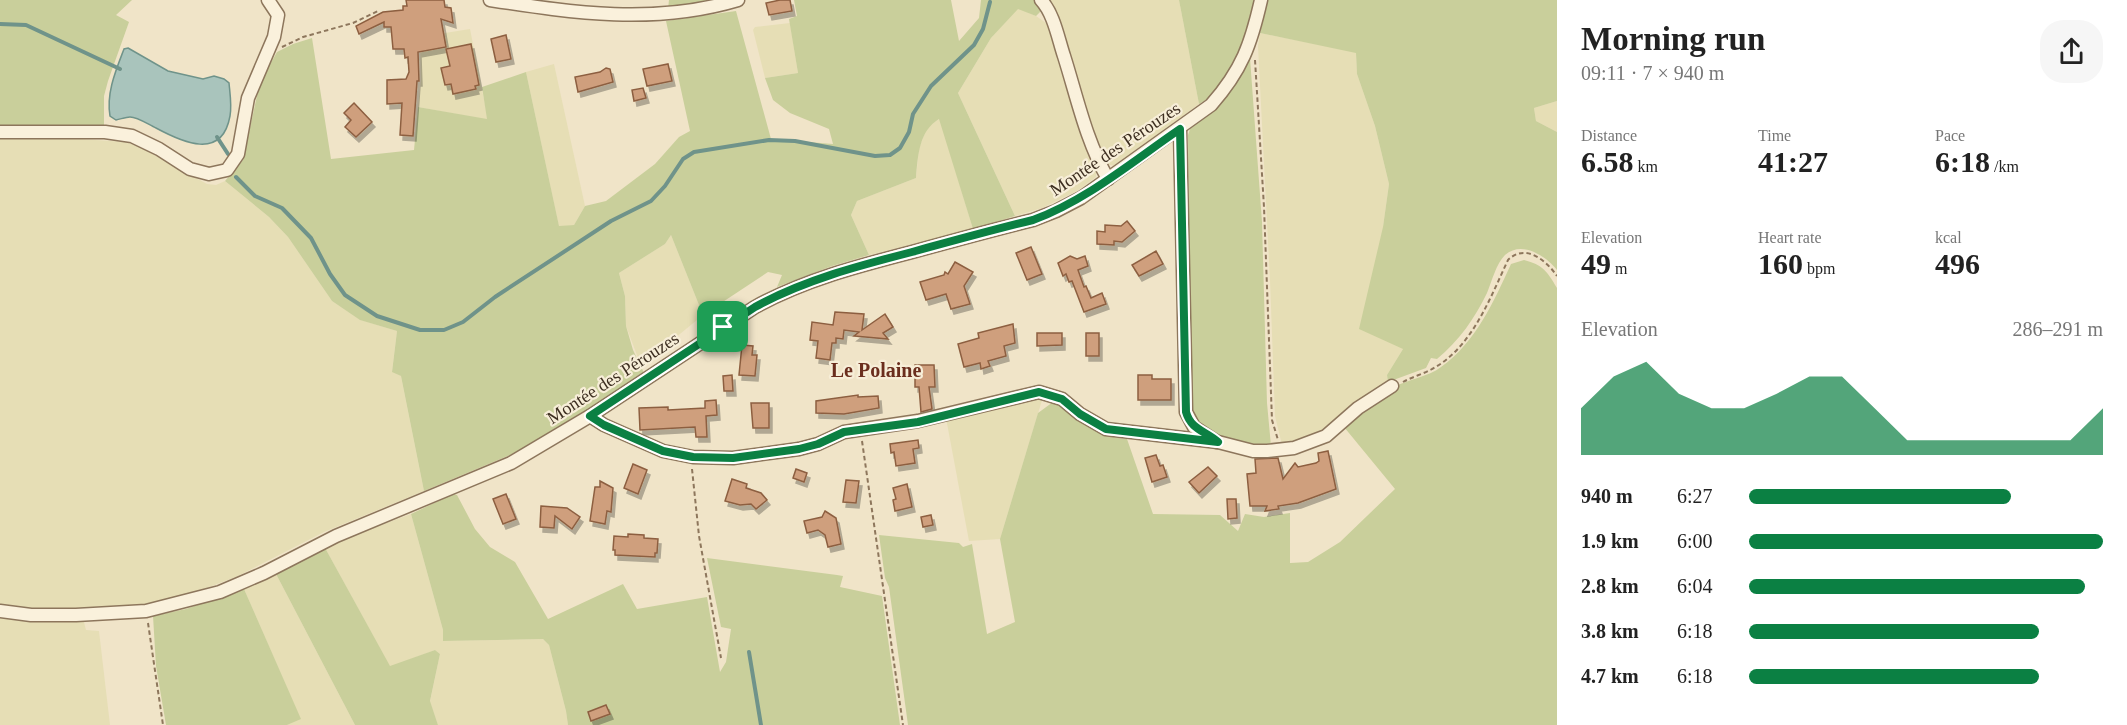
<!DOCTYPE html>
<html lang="en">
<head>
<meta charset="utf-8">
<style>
	:root { --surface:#fff; --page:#f6f6f6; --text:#222; --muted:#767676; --accent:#0b8043 }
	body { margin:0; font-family:Georgia,serif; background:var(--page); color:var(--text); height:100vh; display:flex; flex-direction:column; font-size:22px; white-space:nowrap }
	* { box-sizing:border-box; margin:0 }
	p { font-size:20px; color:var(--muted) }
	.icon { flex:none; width:33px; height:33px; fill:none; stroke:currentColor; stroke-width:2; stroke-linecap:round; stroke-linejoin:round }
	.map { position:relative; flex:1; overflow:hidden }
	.drawer { display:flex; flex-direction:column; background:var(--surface); width:570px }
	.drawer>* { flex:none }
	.pin { position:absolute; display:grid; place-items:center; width:51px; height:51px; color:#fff; margin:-26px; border-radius:12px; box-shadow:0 3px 9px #0006 }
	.round { display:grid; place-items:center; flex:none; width:63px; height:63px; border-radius:24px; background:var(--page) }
	.overview { display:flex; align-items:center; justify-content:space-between; height:102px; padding:0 24px }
	h1 { font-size:33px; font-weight:800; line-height:45px }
	.metrics { display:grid; grid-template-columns:repeat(3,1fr); gap:9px; height:102px; padding:6px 24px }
	.metrics div { display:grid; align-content:center }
	.metrics b { font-size:30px; font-weight:800 }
	.metrics small { font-size:16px; font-weight:400 }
	.metrics p { font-size:16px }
	.chart { height:168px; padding:12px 24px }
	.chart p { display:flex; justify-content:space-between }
	.chart svg { width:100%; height:108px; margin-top:6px; fill:var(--accent); opacity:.7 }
	ul { padding:0 24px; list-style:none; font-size:20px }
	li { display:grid; grid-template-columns:96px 72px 1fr; align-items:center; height:45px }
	li i { height:15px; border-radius:8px; background:var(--accent) }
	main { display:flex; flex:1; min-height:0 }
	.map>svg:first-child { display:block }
</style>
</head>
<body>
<main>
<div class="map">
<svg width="1557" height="725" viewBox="0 0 1557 725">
	<defs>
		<filter id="shadow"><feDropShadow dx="3" dy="5" stdDeviation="0" flood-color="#0004"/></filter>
	</defs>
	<rect width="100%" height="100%" fill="#f0e4c8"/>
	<g fill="#e6deb5">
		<path d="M1044 0H1179L1199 104 1115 166 1106 164 1100 155Z"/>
		<path d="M1018 8 1036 16 1046 23 1056 47 1096 169V177L1077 191 1042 208 1015 216 958 93 991 38Z"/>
		<path d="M790 23 798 73 765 78 753 30 755 27Z"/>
		<path d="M470 29 488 120 418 107 421 81 420 37Z"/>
		<path d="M1260 33 1356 52 1357 74 1375 126 1389 184 1383 227 1403 349 1387 375 1388 382 1372 390 1318 433 1302 441 1282 445 1275 416 1270 280 1258 46Z"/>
		<path d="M554 64 585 206 574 225 559 227 526 72Z"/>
		<path d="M1557 101V132L1536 121 1534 108Z"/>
		<path d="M940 119 973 229 869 255 851 215 857 201 916 178 919 148 928 125Z"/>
		<path d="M36 136 126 142 142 148 207 184 216 185 225 181 269 217 288 237 332 301 361 320 397 331 392 371 401 376 424 491 324 532 238 576 191 594 151 603 114 609 43 610 0 606V139Z"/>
		<path d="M671 235 703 315 641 366 626 326 625 296 619 273 665 244Z"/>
		<path d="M1043 397 1000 539 969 541 946 418Z"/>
		<path d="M411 514 443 630 444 641 543 639 549 645 566 711 568 725H438L430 702 440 654 435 650 390 667 324 546Z"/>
		<path d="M275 572 355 725H287L300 718 244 589Z"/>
		<path d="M0 618 46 622H84L86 630 99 631 110 725H0Z"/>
	</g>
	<g fill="#c9cf9b">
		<path d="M0 0H132L116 15 129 22 108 81 104 96V128L0 127Z"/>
		<path d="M669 0H725L668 9Z"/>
		<path d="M794 0H951L959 41 979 18 981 0H1034L1041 11 1036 16 1018 9 991 38 958 93 1015 216 973 229 939 119C919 131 918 155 916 178L857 201 851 215 869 255 832 266 777 287 782 275 768 272 703 315 671 235 665 244 619 273 625 296 626 326 633 350 645 375 561 429 510 455 424 491 401 376 392 372 397 331 360 320 332 301 288 237 269 217 225 181 243 160 260 82 277 52 293 44 312 38 331 159 414 150 418 107 487 119 482 87 526 72 559 226 574 225 585 206 606 201 655 164 679 137 690 131 666 21 736 11 771 139 833 144 829 129 790 113 773 100 765 78 798 73 789 19 797 16Z"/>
		<path d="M1179 0H1256C1250 33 1231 88 1199 104Z"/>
		<path d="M1268 0H1557V101L1534 108 1536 121 1557 132V270C1546 256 1522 240 1505 255 1496 264 1492 281 1487 293 1475 318 1459 341 1437 359L1431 358 1426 368 1388 382 1387 375 1403 349 1359 329 1383 227 1389 184 1375 126 1357 74 1356 53 1260 33Z"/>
		<path d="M1250 58 1262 222 1267 403 1271 446C1252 445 1213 437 1199 424 1195 421 1193 413 1190 408L1188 135 1190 129C1218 106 1233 91 1250 58Z"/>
		<path d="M1524 260C1543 265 1547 271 1557 288V725H908L889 587 885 578 879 535 959 543 963 547 972 544 987 634 1015 622 1000 539 1038 413 1053 402C1062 404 1064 409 1072 414 1091 429 1102 437 1127 439L1153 514 1220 515 1238 531 1245 514 1264 517 1290 513V563L1308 562 1340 542 1395 489 1344 427 1345 423C1361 411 1377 396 1394 387 1409 379 1428 377 1441 367 1476 342 1494 301 1511 264Z"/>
		<path d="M453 494 457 495 475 529 490 547 515 562 548 619 623 584 637 609 707 597 720 672 726 662 731 629 721 627 707 558 837 575 843 576 840 587 882 596 900 725H568L566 711 549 645 543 639 443 641V630L411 514Z"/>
		<path d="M324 546 390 666 435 650 440 654 430 701 438 725H355L275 572Z"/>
		<path d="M244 589 301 719 287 725H166L156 666 153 616 186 609Z"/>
	</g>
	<path fill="#a9c4bc" stroke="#6f938a" stroke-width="1.5" d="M128 48 168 71 203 79 214 76 224 79 229 83C230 94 232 106 230 116 222 161 182 142 156 128 149 125 138 117 130 117 126 117 121 119 116 120L110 116C106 93 116 70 124 49Z"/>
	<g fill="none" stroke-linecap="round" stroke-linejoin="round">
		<g stroke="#6f938a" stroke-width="4">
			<path d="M0 24 26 25 120 69"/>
			<path d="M217 137 228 154"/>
			<path d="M236 177 255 196 282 208 311 238 330 274 345 295 377 316 420 330H444L463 322 495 297 611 221 651 201 665 186 683 159 694 152 769 140 795 141 875 156 890 155 900 148 909 132 913 114 931 86 974 45 983 29 990 2"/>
			<path d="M749 652 761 725"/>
		</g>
	</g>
	<g fill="#cf9f7d" stroke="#8d5f41" stroke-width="1.5" filter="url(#shadow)">
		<path d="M406 0H444L445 7 451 8 453 23 441 19 446 47 418 52 419 81H417L413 136 400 135 402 103 387 104V80L406 79 409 72 408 57 405 58 404 49H393L391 27H384V22L359 34 356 26 383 12 403 10V6H407Z"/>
		<path d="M780 0H790L792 11 769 15 766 3Z"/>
		<path d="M506 35 511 59 496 62 491 39Z"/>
		<path d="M471 44 479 85 475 86 476 89 453 94 451 84 445 85 441 68 450 66 446 49Z"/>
		<path d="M668 64 672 81 647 86 643 69Z"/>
		<path d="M606 68 610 69 613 82 578 92 575 77 600 72Z"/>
		<path d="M643 88 646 98 634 101 632 90Z"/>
		<path d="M354 103 372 122 356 137 345 127 351 120 344 113Z"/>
		<path d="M1127 221 1135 231 1122 242 1114 241V245L1097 244V231L1105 232V225L1121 226Z"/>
		<path d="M1031 247 1042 274 1027 280 1016 253Z"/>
		<path d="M1156 251 1163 264 1139 276 1132 265Z"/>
		<path d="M1070 256 1077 259 1085 256 1088 266 1078 270 1084 287 1086 286 1091 298 1102 293 1106 304 1084 312 1072 281 1069 282 1066 274 1063 276 1058 263Z"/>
		<path d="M955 262 973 272 964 286 970 304 951 309 946 294 926 300 920 282 944 275 945 272 948 274Z"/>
		<path d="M835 312 864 314 862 330 885 314 893 327 883 333 888 339 854 336 859 332 844 330 843 339 836 338V343H832L830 360 816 358 818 341 810 340 812 322 833 325Z"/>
		<path d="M1013 324 1015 343 1004 346 1006 356 988 361 990 366 981 369 980 363 964 367 958 344 979 338 978 333Z"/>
		<path d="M1037 333H1062V345L1037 346Z"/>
		<rect x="1086" y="333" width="13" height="23"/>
		<path d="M742 345 753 346 752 355H757L755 376 739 375Z"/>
		<path d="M915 365H934L935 387H929L932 409 921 412 919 387H915Z"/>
		<path d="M732 375 733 391H724L723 376Z"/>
		<path d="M1138 375H1152V379H1171V400H1138Z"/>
		<path d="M858 395V397L878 396 879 408 844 414 816 413V401Z"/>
		<path d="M716 400 717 415 706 416 707 437H696L695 427 640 430 639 408 668 407V410L705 408V401Z"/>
		<path d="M751 403H769V428H753Z"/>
		<path d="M918 440 919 448 913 449 915 463 896 466 894 452 891 453 890 444Z"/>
		<path d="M1328 451 1336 489 1298 503 1278 506 1279 509 1265 511 1267 506H1250L1247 474 1256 473 1255 459 1278 458 1283 479 1295 463 1298 467 1316 463 1319 461 1318 453Z"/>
		<path d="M1156 455 1160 466 1163 465 1167 477 1152 482 1145 458Z"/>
		<path d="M633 464 647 470 638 494 624 488Z"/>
		<path d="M1208 467 1217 476 1199 493 1189 482Z"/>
		<path d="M796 469 807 473 804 482 793 478Z"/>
		<path d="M732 479 747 484 746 488 761 493 767 500 756 509 751 504 740 505 725 501Z"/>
		<path d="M846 480 859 481 856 503 843 502Z"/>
		<path d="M600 481 613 488 611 512 607 511 605 524 590 521 595 487H600Z"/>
		<path d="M907 484 912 507 895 511 893 500 896 499 893 488Z"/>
		<path d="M506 494 516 519 503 524 493 499Z"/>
		<path d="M1227 499H1236L1237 518 1228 519Z"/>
		<path d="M541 506 567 508 580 517 572 529 555 516 554 528 540 527Z"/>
		<path d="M825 511 836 518 841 544 828 547 825 535 818 530 807 533 804 521 822 517Z"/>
		<path d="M931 515 933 525 923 527 921 517Z"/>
		<path d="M628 534 644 535V538L658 539 657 553H655V557L615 555V550H613L614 536 628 537Z"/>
		<path d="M606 705 610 714 591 721 588 712Z"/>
	</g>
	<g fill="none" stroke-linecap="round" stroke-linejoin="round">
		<g stroke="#8d765c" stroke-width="15">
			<g id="minor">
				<path d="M490 0C575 13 654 25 738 0"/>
				<path d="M1041 0C1054 14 1058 38 1064 56 1077 97 1086 141 1108 179"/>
				<path d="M1180 129 1186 412 1194 427 1217 442"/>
				<path d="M0 132H105L132 136 159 149 190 169 209 174 227 170 238 154 248 98 274 37 278 15 268 0"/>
				<path d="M590 416 604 425 663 451 693 457 733 458 799 449 818 444 844 432 918 421 1039 392 1062 399 1080 414 1106 429 1218 442 1253 451H1267L1294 448 1326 436 1358 408 1392 386"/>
				<path d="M0 611 31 615H76L146 611 220 592 264 573 336 536 511 463 590 416 755 307C804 280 858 266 912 252 952 241 992 230 1033 220L1056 211 1081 198 1211 105C1242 70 1251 44 1261 0"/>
			</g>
		</g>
		<g stroke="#8d765c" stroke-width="2" stroke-dasharray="4.5 3" stroke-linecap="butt">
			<path d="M282 47 303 37 353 23 378 11"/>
			<path d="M1255 60 1264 207 1272 420 1278 440"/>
			<path d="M1403 382C1412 377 1423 374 1432 369 1472 348 1490 298 1508 260 1525 243 1546 260 1557 276"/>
			<path d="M862 441 903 725"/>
			<path d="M692 469 699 536 721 658"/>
			<path d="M148 623 163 725"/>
		</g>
		<use href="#minor" stroke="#faf1dc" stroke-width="12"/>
	</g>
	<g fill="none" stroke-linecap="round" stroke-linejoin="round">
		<g stroke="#fff" stroke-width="12">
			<path id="route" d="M1180 129 1186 412C1191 430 1206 431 1218 442L1106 429 1080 414 1062 399 1039 392 918 422 844 432 818 444 799 449 733 458 693 457 663 451 604 425 590 416 755 307C804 280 858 266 912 252 952 241 992 230 1033 220 1087 200 1133 161 1180 129Z"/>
		</g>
		<use href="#route" stroke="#0b8043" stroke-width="8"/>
	</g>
	<g text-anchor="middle" stroke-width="4.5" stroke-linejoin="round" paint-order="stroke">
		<g font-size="18" fill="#3d2e20" stroke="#f7eed8">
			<text transform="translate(1115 149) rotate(-34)" y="6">Montée des Pérouzes</text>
			<text transform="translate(613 378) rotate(-33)" y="6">Montée des Pérouzes</text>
		</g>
		<g font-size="20" font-weight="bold" fill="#6b2e1e" stroke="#f7eed8">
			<text x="876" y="377">Le Polaine</text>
		</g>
	</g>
</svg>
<div class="pin" style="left:723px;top:327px;background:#1e9e55"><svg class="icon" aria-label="arrive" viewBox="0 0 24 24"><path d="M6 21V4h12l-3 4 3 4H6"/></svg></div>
</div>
<section class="drawer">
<div class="overview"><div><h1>Morning run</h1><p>09:11 · 7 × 940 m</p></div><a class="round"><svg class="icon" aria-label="share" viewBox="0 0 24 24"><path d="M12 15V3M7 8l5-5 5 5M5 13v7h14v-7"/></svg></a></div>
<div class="metrics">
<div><p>Distance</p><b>6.58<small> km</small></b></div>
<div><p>Time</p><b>41:27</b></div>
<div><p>Pace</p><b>6:18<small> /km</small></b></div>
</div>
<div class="metrics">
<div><p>Elevation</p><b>49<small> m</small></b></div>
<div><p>Heart rate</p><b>160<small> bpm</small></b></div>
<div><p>kcal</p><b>496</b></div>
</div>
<div class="chart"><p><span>Elevation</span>286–291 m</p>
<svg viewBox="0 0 160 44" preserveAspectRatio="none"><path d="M0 44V25L10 12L20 6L30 19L40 25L50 25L60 19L70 12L80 12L90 25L100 38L110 38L120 38L130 38L140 38L150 38L160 25V44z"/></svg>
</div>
<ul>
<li><b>940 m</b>6:27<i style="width:74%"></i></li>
<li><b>1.9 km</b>6:00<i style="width:100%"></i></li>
<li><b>2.8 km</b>6:04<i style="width:95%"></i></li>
<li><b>3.8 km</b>6:18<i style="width:82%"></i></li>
<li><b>4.7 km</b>6:18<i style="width:82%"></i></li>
</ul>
</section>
</main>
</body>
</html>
